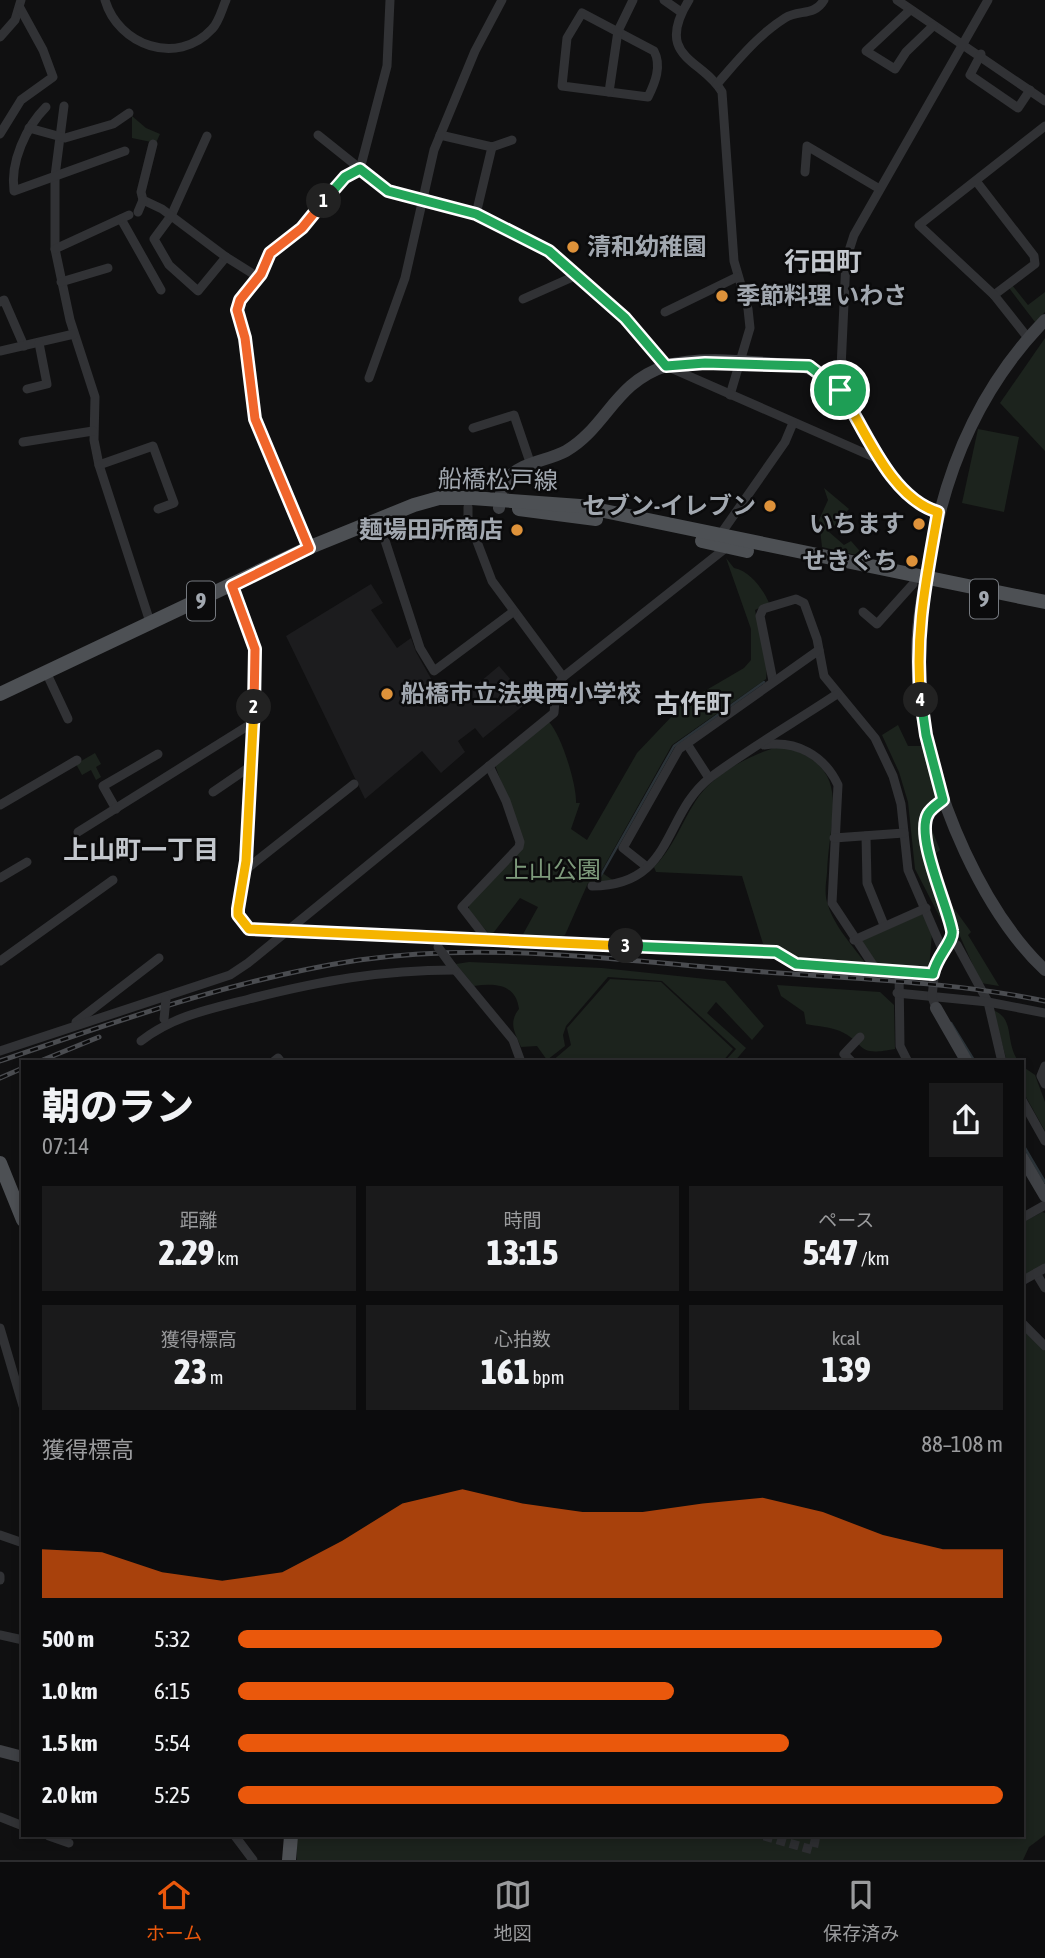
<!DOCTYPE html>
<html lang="ja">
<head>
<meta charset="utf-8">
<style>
	:root { --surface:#0c0c0d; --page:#1a1a1b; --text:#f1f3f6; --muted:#9a9b9d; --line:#2c2c2e; --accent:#ea580c }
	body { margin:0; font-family:"Asap Condensed","Noto Sans JP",sans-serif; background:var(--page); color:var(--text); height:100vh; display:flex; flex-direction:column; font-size:26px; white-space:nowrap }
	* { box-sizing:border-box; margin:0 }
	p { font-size:23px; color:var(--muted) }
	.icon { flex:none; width:38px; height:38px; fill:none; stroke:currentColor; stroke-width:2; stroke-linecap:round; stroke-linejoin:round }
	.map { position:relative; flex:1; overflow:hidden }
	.details { position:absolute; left:21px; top:1060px; width:1003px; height:777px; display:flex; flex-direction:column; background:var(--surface); border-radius:0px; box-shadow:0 4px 10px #0003,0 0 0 2px var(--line) }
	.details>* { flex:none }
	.pin { position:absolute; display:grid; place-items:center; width:60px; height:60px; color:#fff; margin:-30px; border:4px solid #fff; border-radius:50%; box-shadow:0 2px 7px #0007 }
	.km { position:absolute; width:35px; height:35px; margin:-18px; border-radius:50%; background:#222; color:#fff; font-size:19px; line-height:35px; text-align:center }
	.round { display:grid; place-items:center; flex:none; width:74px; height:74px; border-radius:0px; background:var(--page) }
	.head { display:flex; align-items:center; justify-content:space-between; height:119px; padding:0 21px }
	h1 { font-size:38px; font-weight:800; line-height:52px }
	.metrics { display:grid; grid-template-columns:repeat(3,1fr); gap:10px; height:119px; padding:7px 21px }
	.metrics div { display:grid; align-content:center; border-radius:0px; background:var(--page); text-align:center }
	.metrics b { font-size:35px; font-weight:800 }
	.metrics small { font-size:19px; font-weight:400 }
	.metrics p { font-size:19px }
	.chart { height:196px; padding:14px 21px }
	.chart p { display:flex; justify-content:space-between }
	.chart svg { width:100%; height:126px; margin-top:7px; fill:var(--accent); opacity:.7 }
	ul { padding:0 21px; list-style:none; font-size:23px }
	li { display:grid; grid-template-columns:112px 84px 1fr; align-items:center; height:52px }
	li i { height:18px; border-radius:9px; background:var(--accent) }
	.menu { display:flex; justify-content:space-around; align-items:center; height:98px; border-top:2px solid var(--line); background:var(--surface); font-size:19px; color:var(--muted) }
	.menu a { display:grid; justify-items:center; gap:4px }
	.menu .selected { color:var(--accent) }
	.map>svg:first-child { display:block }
</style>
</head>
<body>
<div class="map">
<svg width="1045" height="1860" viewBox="0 0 1045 1860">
	<rect width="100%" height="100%" fill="#101011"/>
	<path fill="#1c1c1e" d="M371 584 383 603 371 610 397 648 411 638 416 652 438 691 450 683 462 697 499 666 529 701 483 738 475 728 458 741 465 752 441 773 422 751 365 799 286 636Z"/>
	<g fill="#1c231d">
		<path d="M132 116 146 128 160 134 156 143 132 138Z"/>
		<path d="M1012 285 1028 305 1045 292V312L1035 322 1009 288Z"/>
		<path d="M1045 338V451L1000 403Z"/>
		<path d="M978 429 1019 437 1004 512 962 503Z"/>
		<path d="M824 488 849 509 829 532 844 545 851 541 865 557 822 547 819 520 828 500Z"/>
		<path d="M726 558 734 568C750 571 763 589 769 603L755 610 767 668 766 679 672 745 601 872 614 881 588 883 565 935 554 939 521 938 538 907 520 898 491 936 469 911V903L523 842 495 765 548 721C561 733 577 785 576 803H580L571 829 587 840 637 753 673 715 674 709 744 668 751 660V629Z"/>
		<path d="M898 725 908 746H923L937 799C931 805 925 809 924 817 916 847 938 902 947 931L915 869 908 802 899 772 882 735Z"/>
		<path d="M781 746C855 766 829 814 827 873 826 883 824 895 828 905 834 926 853 946 866 964L801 962 781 949 764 947 742 876 656 872 654 867C673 848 681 824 695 802 712 774 751 754 781 746Z"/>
		<path d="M95 753 101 764 96 767 101 777 96 780 91 770 82 775 76 764Z"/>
		<path d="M928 820 940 850 936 853 948 900 971 932 968 935 999 986 981 983 941 894Z"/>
		<path d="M922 914 932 933 929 969 879 967 862 945 863 940Z"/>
		<path d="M469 962 602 968 725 981 764 1026 752 1040 716 1002 707 1013 746 1048 734 1062H724L736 1049 662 981 608 977 566 1026 563 1035 565 1046 547 1060 537 1046 521 1047C515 1033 508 1023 519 1009 516 984 495 983 474 986L456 964Z"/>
		<path d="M610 979 661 982 733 1049 722 1062H551L571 1045 567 1028Z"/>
		<path d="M777 985 880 992 894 1005 895 1049C854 1057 868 1044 840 1031 830 1027 816 1026 806 1024L804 1012 781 996Z"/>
		<path d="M993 1010C1016 1019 1004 1042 1019 1062H1007Z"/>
		<path d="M1022 1066 1035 1075 1045 1102V1131L1022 1090Z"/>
		<path d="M1042 1212 1045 1213V1265L1022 1278V1223Z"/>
		<path d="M1022 1329 1045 1351V1835L1029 1847 1023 1860H297V1836H1022Z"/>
	</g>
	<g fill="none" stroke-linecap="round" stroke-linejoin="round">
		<g stroke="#2b3338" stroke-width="2.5">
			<path d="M600 877 674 746 764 682"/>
			<path d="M951 1023 975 1062"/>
			<path d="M1022 1143 1045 1182"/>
		</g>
		<path stroke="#2d2e31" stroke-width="9" stroke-dasharray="9 4.5" stroke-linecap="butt" d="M764 1836 813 1850 816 1836"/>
		<g stroke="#313235" stroke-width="9">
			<path d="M105 0C118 45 177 67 212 29 219 22 222 9 226 0"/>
			<path d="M664 0 681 12"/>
			<path d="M689 0C653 58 703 59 722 92L734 261 748 309 750 328 730 395"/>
			<path d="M897 0 1045 101"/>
			<path d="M910 10 866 51 895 69 906 52 933 26"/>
			<path d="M582 13 654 51C662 66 655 83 648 97L562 86 567 38Z"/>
			<path d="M0 37 15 20 21 0"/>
			<path d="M981 54 970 75 1018 108 1030 90"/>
			<path d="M717 84C738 60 758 35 785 18 799 9 814 17 824 0"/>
			<path d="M609 92 618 31 633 0"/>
			<path d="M64 106 55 176V249L70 320 95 397 94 440 99 465 151 625"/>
			<path d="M46 107C26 127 10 162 14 191L125 151"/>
			<path d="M29 128 65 138 113 124 129 113"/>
			<path d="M0 134 21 100 53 77 43 50 20 8"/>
			<path d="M318 135 388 191 476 214 549 251 625 318 666 366 878 459"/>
			<path d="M440 135 492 147 512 140"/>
			<path d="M207 136 171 216 154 239 169 265 198 291 226 257"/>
			<path d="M153 144 141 192 143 200 162 209 226 257 258 277"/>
			<path d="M805 172 807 146 878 188"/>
			<path d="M976 181 1034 256 1035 264 994 295"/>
			<path d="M138 212 143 200"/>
			<path d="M476 214 492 147"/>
			<path d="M121 219 161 290"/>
			<path d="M55 249 129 215"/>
			<path d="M61 282 108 268"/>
			<path d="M523 299 575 276"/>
			<path d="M0 302 4 300 24 346"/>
			<path d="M665 312 737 277"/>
			<path d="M1028 338 994 295 919 225 1045 126"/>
			<path d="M0 351 74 334"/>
			<path d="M369 378 405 278 434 150 475 51 502 0"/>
			<path d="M27 389 47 384 39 343"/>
			<path d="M840 390 846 260 854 235 988 0"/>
			<path d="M473 428 514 415 531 465"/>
			<path d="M23 442 93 431"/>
			<path d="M99 465 153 446 174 503 158 509"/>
			<path d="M468 507V518L492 581 563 677"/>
			<path d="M378 519 420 648 434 671 513 612"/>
			<path d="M720 535 785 442 793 423"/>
			<path d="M308 548 255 419 238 305 261 274 270 253 302 228 345 177 360 169 387 66 390 0"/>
			<path d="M232 586 252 636 255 663 246 861 238 909V915L249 929 489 942 776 952 796 964 933 974"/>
			<path d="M863 612 877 624 913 584"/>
			<path d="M46 672 68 719"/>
			<path d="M773 681 760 616 763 609 796 599 804 603 817 639 824 676 875 738 893 776 901 804 908 870 943 951"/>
			<path d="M687 744 709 778"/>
			<path d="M764 745C796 740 824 755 838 785L832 903 877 971"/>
			<path d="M489 766 506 801 520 842 519 847 462 907 489 942"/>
			<path d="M213 792 251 766"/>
			<path d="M0 805 77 760"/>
			<path d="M116 809 103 786 158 754"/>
			<path d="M78 832 254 722"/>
			<path d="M866 836 867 883 884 925"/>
			<path d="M834 838 904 833"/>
			<path d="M647 867 623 848 679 749 819 650"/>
			<path d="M244 871 354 784"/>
			<path d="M0 878 27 862"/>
			<path d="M592 886C675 886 662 814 711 777 751 747 795 722 837 694"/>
			<path d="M854 940 926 908"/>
			<path d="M950 942 957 945 988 1002 1002 1062"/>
			<path d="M0 961 113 880"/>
			<path d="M452 966 513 1040 521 1062"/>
			<path d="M899 972 900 1046 908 1062"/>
			<path d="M897 993 988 1002 1045 1013"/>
			<path d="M936 1008 932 997 936 959 950 942 952 931 938 894 925 820 929 812 943 800"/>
			<path d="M76 1022 159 958"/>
			<path d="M141 1041C173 1016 210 1009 249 999 320 981 381 970 454 970"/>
			<path d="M0 1051 230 975 248 963 554 713 556 689 563 677 727 547"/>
			<path d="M273 1062 278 1058 281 1062"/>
			<path d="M852 1062 844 1054 860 1037"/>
			<path d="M1045 1066 1041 1076 1045 1084"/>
			<path d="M1022 1100 1045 1141"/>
			<path d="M1022 1218 1045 1205"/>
			<path d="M1036 1273 1045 1288"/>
			<path d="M1022 1281 1045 1268"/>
			<path d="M1022 1323 1045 1346"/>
			<path d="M0 1328 23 1406"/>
			<path d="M0 1535 23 1543"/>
			<path d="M0 1576V1580"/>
			<path d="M0 1635 23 1640"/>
			<path d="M0 1817 23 1826"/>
			<path d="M49 1836 69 1843"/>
			<path d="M235 1836 253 1860"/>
		</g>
		<g stroke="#3f4145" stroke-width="12">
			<path d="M1045 320C985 382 949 460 933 543 927 573 920 602 918 632 913 707 934 785 965 852 985 895 1010 937 1045 970"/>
			<path d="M499 508C500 497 501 487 508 478 521 462 548 461 566 451 606 428 615 382 666 366 702 355 757 363 794 365 866 373 867 492 938 511"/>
			<path d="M936 1008 967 1062"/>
			<path d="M1022 1157 1045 1196"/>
			<path d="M0 1751 23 1757"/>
		</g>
		<g stroke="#4d5054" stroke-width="14">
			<path d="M519 509 596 519"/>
			<path d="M702 541 747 551"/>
			<path d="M0 694 308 548 414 505 439 498H472L580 506 1045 602"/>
			<path d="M0 1163 23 1220"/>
			<path d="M289 1860 291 1836"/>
		</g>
		<g stroke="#4a4c50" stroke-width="5">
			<g id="rail">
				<path d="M0 1061C118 1021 235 979 359 960 489 941 624 961 753 971 850 979 950 981 1045 1001"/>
				<path d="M38 1062 99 1037"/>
				<path d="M0 1078 23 1068"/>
			</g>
		</g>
		<use href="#rail" stroke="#0b0b0c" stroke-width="2.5" stroke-dasharray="8" stroke-linecap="butt"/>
		<g stroke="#313235" stroke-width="9">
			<path d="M438 947 451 965"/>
			<path d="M164 1019 166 999"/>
		</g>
	</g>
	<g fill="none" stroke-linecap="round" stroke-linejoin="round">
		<g stroke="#fff" stroke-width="14">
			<path id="split-1" d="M324 201 345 177 360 169 388 191 476 214 549 251 625 318 666 366 705 363 809 366 840 390"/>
		</g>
		<g stroke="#fff" stroke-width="14">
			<path id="split-2" d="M254 707 255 649 232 586 309 548 255 419 245 338 237 310 240 300 261 274 270 253 302 228 324 201"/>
		</g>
		<g stroke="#fff" stroke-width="14">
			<path id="split-3" d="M254 707 246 861 238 909V915L249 929 626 946"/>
		</g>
		<g stroke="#fff" stroke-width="14">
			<path id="split-4" d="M626 946 776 952 796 964 933 974C936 957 954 941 952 931 948 906 915 837 928 814 931 808 938 804 943 800L926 735 921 700"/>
		</g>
		<g stroke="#fff" stroke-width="14">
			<path id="split-5" d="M840 390C865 429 890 498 938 512 927 576 914 634 921 700"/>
		</g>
		<use href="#split-1" stroke="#22a559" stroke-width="9"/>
		<use href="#split-2" stroke="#f0652b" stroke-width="9"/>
		<use href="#split-3" stroke="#f5b400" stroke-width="9"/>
		<use href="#split-4" stroke="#22a559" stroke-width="9"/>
		<use href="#split-5" stroke="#f5b400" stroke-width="9"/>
	</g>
	<g fill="#de923a" stroke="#0b0b0c" stroke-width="2.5">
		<circle cx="573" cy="247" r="7"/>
		<circle cx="722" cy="296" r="7"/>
		<circle cx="770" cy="506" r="7"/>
		<circle cx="919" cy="524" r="7"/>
		<circle cx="517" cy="530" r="7"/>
		<circle cx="912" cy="561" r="7"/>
		<circle cx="387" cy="694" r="7"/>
	</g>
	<g text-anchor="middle" stroke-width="5" stroke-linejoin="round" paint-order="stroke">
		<g fill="#0b0b0c" stroke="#75797f" stroke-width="2">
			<rect x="970" y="579.5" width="28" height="39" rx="5"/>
			<rect x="187" y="581.5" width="28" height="39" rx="5"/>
		</g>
		<g font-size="23" font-weight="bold" fill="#a2a8b0">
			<text x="984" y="607">9</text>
			<text x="201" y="609">9</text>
		</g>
		<g font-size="24" font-weight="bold" fill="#a2a8b0" stroke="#0b0b0c" text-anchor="end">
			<text x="587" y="255" text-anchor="start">清和幼稚園</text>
			<text x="736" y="304" text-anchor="start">季節料理 いわさ</text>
			<text x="756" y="514">セブン-イレブン</text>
			<text x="905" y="532">いちます</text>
			<text x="503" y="538">麺場田所商店</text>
			<text x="898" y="569">せきぐち</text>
			<text x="401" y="702" text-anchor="start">船橋市立法典西小学校</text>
		</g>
		<g font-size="24" fill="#a2a8b0" stroke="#0b0b0c">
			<text transform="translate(498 480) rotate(1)" y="8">船橋松戸線</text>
		</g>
		<g font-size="24" fill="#7d9a7b" stroke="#0b0b0c">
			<text x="553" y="878">上山公園</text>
		</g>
		<g font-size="26" font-weight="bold" fill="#c3c7cd" stroke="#0b0b0c">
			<text x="823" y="271">行田町</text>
			<text x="693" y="713">古作町</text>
			<text x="141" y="859">上山町一丁目</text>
		</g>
	</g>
</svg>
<div class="pin" style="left:840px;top:390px;background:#1e9e55"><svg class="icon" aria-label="arrive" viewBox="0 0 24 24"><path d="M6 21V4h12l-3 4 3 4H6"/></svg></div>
<b class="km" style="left:324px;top:201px">1</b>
<b class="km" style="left:254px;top:707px">2</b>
<b class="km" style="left:626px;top:946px">3</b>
<b class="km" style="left:921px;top:700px">4</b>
<section class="details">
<div class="head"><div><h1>朝のラン</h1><p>07:14</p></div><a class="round"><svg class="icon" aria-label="share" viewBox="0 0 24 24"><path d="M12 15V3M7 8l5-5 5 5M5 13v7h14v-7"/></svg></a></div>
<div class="metrics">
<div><p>距離</p><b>2.29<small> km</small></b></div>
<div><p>時間</p><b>13:15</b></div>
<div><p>ペース</p><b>5:47<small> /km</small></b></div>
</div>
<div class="metrics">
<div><p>獲得標高</p><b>23<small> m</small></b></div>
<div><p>心拍数</p><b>161<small> bpm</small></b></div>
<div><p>kcal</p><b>139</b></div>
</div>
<div class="chart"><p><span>獲得標高</span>88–108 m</p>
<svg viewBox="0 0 160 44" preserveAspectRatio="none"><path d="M0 44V27L10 28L20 35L30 38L40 35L50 24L60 11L70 6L80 11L90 14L100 14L110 11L120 9L130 14L140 22L150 27L160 27V44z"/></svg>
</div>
<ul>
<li><b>500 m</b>5:32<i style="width:92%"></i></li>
<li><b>1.0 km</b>6:15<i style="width:57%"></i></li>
<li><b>1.5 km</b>5:54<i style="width:72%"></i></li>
<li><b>2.0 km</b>5:25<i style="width:100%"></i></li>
</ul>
</section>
</div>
<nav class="menu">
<a class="selected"><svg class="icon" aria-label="home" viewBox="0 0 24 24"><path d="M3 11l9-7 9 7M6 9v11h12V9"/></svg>ホーム</a>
<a><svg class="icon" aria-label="map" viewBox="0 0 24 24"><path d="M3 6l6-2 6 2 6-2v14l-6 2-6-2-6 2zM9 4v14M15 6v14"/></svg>地図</a>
<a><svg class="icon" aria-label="saved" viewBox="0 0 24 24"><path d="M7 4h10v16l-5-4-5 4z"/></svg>保存済み</a>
</nav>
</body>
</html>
